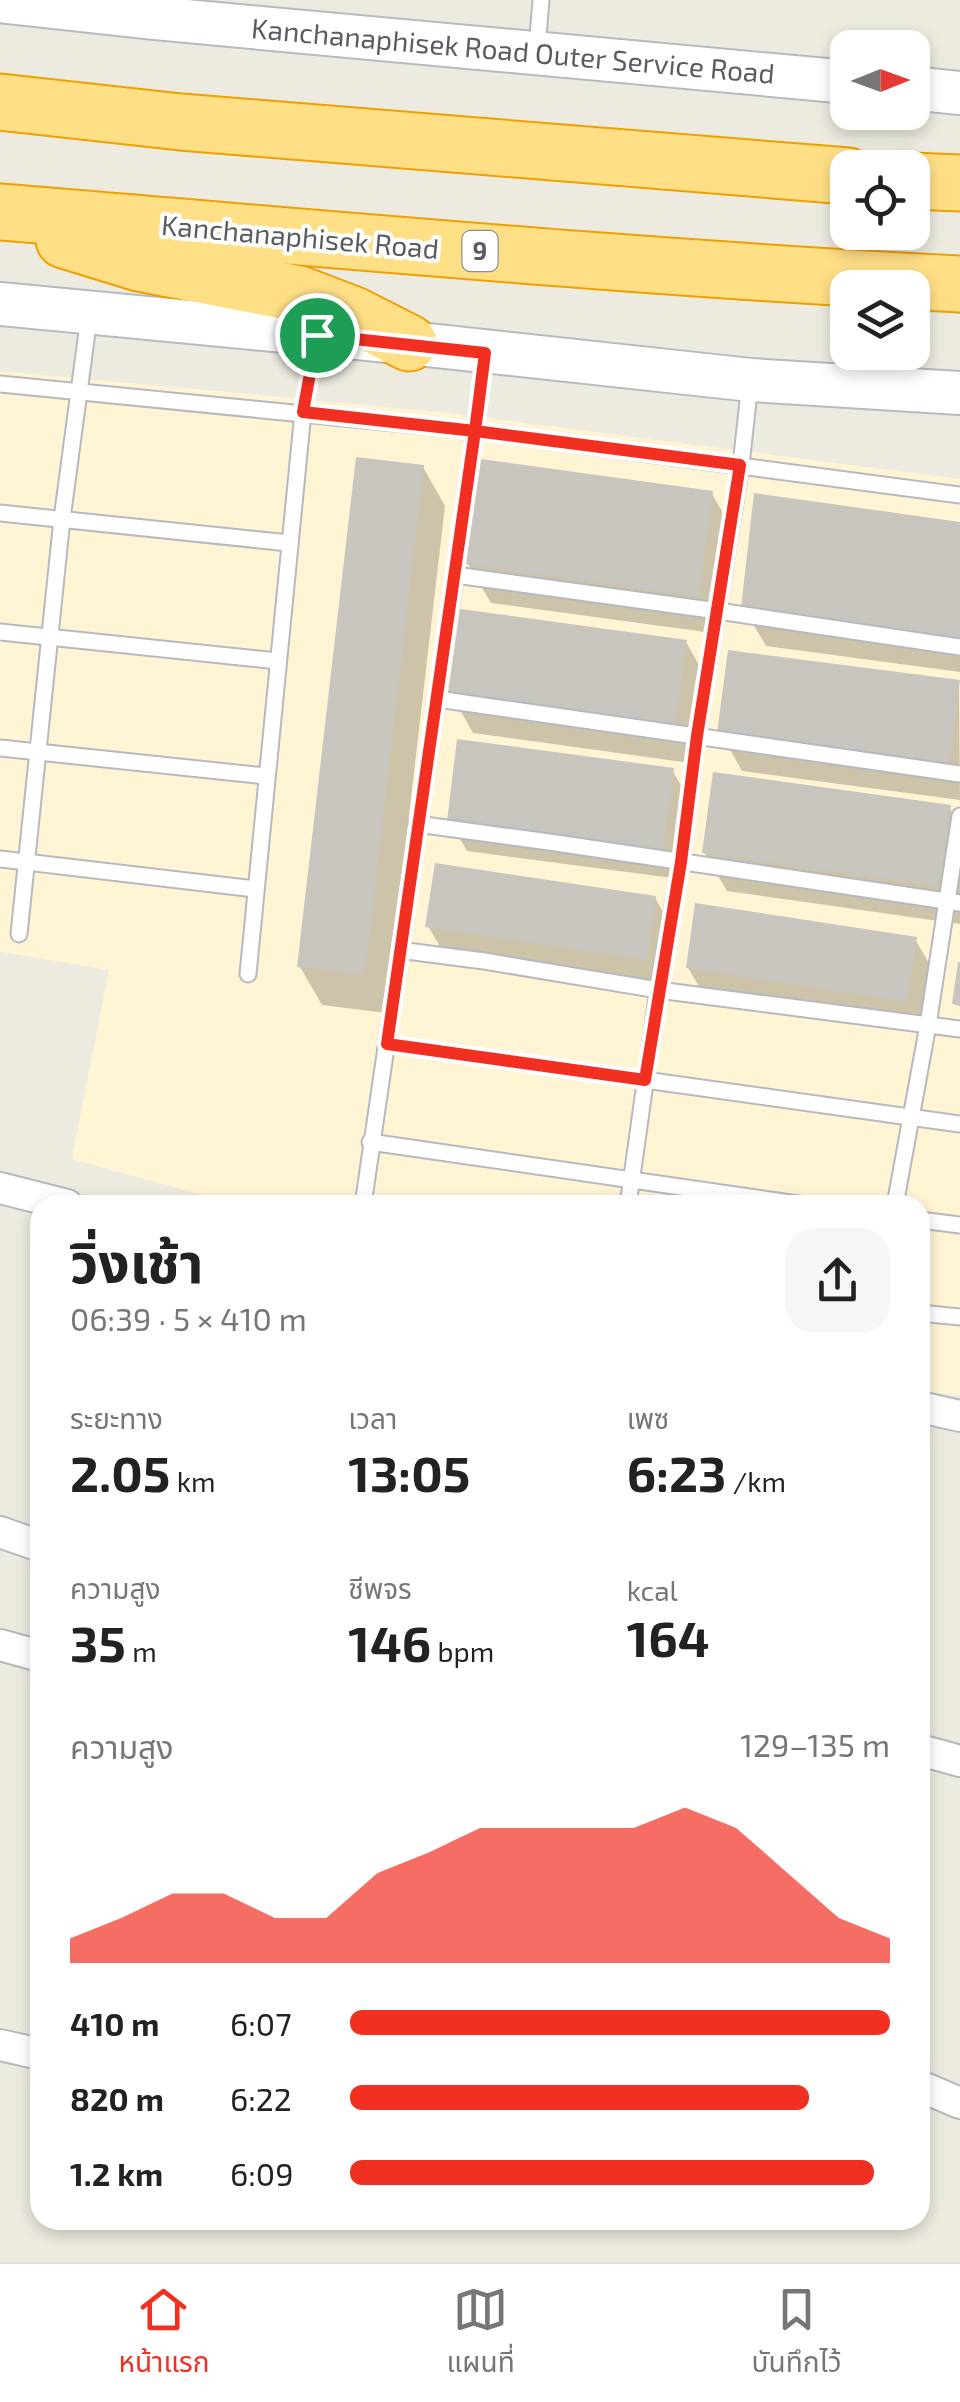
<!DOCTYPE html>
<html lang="th">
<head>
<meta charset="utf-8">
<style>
	:root { --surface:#fff; --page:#f6f6f6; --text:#222; --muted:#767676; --line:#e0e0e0; --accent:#f23022 }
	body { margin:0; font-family:"Exo 2","Noto Sans Thai",sans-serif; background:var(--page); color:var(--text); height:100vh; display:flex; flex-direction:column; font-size:38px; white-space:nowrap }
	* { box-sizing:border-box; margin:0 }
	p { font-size:32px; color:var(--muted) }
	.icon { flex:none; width:55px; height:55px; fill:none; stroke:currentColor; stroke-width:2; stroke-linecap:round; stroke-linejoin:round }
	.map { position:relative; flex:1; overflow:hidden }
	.side { position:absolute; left:30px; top:1195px; width:900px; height:1035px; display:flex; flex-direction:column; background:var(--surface); border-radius:30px; box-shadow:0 5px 15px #0003 }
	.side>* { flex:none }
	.needle { width:65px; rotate:89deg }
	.controls { position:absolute; left:830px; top:30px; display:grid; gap:20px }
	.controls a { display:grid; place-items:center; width:100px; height:100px; border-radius:20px; background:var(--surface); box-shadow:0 5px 15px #0003; font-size:50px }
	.pin { position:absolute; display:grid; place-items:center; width:85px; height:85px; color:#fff; margin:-42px; border:5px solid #fff; border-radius:50%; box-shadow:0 2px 10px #0007 }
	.round { display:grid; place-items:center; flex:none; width:105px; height:105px; border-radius:30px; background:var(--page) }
	.summary { display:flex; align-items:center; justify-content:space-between; height:170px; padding:0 40px }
	h1 { font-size:55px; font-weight:700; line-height:75px }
	.figures { display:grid; grid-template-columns:repeat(3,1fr); gap:15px; height:170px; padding:10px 40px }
	.figures div { display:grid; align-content:center }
	.figures b { font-size:50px; font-weight:700 }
	.figures small { font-size:28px; font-weight:400 }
	.figures p { font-size:28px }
	.chart { height:280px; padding:20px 40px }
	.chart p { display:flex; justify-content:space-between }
	.chart svg { width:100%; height:180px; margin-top:10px; fill:var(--accent); opacity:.7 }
	ul { padding:0 40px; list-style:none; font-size:32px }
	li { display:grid; grid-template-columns:160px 120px 1fr; align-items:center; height:75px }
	li i { height:25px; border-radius:12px; background:var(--accent) }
	.tabs { display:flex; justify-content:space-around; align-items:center; height:140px; border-top:2px solid var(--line); background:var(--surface); font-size:28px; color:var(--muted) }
	.tabs a { display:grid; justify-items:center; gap:5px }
	.tabs .on { color:var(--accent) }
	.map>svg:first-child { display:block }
</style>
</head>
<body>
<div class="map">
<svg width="960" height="2262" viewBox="0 0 960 2262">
	<rect width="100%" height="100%" fill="#edeae0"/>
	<path fill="#fff4d4" d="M0 371 440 412 960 479V1395L920 1392V1205H238L72 1159 109 970 0 952Z"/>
	<g fill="#0003">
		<path d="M423 467 445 506 386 1013 322 1005 300 967Z"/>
		<path d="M712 494 734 532 720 634 491 603 468 564Z"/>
		<path d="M960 525V672L766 646 743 607Z"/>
		<path d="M686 642 708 681 697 764 473 733 451 694Z"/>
		<path d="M959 683 960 800 742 771 720 732Z"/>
		<path d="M672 770 690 801 680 879 467 851 449 820Z"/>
		<path d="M949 807 960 826V924L727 891 704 852Z"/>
		<path d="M655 898 673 929 663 990 446 957 428 926Z"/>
		<path d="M915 939 933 970 924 1031 706 998 688 968Z"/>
	</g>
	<g fill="#c8c4be">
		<path d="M356 457 424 465 365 975 297 967Z"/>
		<path d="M480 459 713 491 699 597 466 564Z"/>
		<path d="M754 493 960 522V637L741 608Z"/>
		<path d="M460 609 687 640 675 726 448 694Z"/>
		<path d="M728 650 960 680 950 764 717 733Z"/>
		<path d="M457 739 674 768 663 850 447 821Z"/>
		<path d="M713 772 951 805 939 886 702 853Z"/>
		<path d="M435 863 656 896 647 960 425 927Z"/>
		<path d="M695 903 917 937 907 1002 686 968Z"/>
		<path d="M958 962H960V1006L952 1004Z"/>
	</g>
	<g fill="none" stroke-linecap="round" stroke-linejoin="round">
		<g stroke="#b6b9be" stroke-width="19">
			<g id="lane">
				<path d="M537 49 541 0"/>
				<path d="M0 384 475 431 960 495"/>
				<path d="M0 513 289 543"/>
				<path d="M455 575 718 611 960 647"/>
				<path d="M0 632 278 661"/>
				<path d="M437 699 960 774"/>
				<path d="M0 748 265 776"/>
				<path d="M417 824 556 843 960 903"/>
				<path d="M0 859 255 889"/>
				<path d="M19 934 62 519 89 317"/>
				<path d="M399 950 484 961 658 990 960 1029"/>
				<path d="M248 974 303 412 316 337"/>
				<path d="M387 1044 960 1124"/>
				<path d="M370 1142 805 1205"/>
				<path d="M363 1205 455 575 485 353"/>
				<path d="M628 1205 658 990 681 862 697 736 741 465 750 383"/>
				<path d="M895 1205 928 1025 960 816"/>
				<path d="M920 1220 960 1225"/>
				<path d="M920 1313 960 1317"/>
			</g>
		</g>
		<g stroke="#b6b9be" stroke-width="34">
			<g id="street">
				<path d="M0 1188 67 1205"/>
				<path d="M920 1407 960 1416"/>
				<path d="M0 1532 40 1546"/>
				<path d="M0 1645 40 1656"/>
				<path d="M920 1750 960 1761"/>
				<path d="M0 2045 40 2054"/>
				<path d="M920 2086 960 2103"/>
			</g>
		</g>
		<g stroke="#b6bac0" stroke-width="46">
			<g id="secondary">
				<path d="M0 1 153 18 848 82"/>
				<path d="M912 88 960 93"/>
				<path d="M0 304 409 343 751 380 960 393"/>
			</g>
		</g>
		<g stroke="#eea000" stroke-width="59">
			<g id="highway">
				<path d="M0 102 181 122 848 176"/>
				<path d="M912 181 960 183"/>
				<path d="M0 212C320 238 640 268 960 284"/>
				<path d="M64 240 139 263 299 294 354 315 409 343"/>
			</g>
		</g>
		<use href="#lane" stroke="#fff" stroke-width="15"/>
		<use href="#street" stroke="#fff" stroke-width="30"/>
		<use href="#secondary" stroke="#fff" stroke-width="42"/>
		<use href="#highway" stroke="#ffdf86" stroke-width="55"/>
	</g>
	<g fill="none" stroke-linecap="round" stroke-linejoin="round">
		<g stroke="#fff" stroke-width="20">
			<path id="route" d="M317 335 303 412 475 431 387 1044 645 1080 681 862 697 736 740 465 475 431 485 353 317 335"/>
		</g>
		<use href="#route" stroke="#f23022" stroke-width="12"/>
	</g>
	<g text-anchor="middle" stroke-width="8" stroke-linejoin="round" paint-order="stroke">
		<rect fill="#fff" stroke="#8b8e91" stroke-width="2.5" x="462.5" y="231" width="35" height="40" rx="8"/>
		<g font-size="25" font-weight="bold" fill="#595d62">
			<text x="480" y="260">9</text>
		</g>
		<g font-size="28" fill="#595d62" stroke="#fff">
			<text transform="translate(513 51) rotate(5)" y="10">Kanchanaphisek Road Outer Service Road</text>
			<text transform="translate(300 237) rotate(5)" y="10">Kanchanaphisek Road</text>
		</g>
	</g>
</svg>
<div class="controls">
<a><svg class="needle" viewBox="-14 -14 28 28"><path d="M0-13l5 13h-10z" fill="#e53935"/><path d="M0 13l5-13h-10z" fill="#767676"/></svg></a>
<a><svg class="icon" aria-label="locate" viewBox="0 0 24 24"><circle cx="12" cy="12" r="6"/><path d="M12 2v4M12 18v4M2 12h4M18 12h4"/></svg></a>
<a><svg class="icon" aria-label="layers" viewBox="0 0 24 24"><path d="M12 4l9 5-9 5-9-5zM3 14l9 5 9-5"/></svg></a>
</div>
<div class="pin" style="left:317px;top:335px;background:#1e9e55"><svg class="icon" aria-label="arrive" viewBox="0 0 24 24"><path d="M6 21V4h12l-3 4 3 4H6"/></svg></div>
<section class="side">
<div class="summary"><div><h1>วิ่งเช้า</h1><p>06:39 · 5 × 410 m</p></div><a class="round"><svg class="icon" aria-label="share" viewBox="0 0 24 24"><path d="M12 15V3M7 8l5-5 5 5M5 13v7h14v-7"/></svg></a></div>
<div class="figures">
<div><p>ระยะทาง</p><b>2.05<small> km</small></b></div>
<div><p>เวลา</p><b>13:05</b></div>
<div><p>เพซ</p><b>6:23<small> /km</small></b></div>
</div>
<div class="figures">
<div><p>ความสูง</p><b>35<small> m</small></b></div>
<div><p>ชีพจร</p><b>146<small> bpm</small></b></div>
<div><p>kcal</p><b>164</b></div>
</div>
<div class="chart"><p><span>ความสูง</span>129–135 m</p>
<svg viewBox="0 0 160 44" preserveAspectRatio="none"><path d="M0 44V38L10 33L20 27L30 27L40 33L50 33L60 22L70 17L80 11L90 11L100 11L110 11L120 6L130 11L140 22L150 33L160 38V44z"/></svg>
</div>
<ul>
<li><b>410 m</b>6:07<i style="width:100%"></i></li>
<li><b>820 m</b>6:22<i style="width:85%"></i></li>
<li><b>1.2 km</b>6:09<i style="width:97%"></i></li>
</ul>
</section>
</div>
<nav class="tabs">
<a class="on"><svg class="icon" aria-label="home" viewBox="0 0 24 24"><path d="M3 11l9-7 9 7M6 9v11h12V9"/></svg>หน้าแรก</a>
<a><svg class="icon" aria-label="map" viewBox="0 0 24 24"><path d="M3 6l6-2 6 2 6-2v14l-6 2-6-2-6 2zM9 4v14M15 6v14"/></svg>แผนที่</a>
<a><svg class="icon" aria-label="saved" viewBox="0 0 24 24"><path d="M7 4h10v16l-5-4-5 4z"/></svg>บันทึกไว้</a>
</nav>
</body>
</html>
